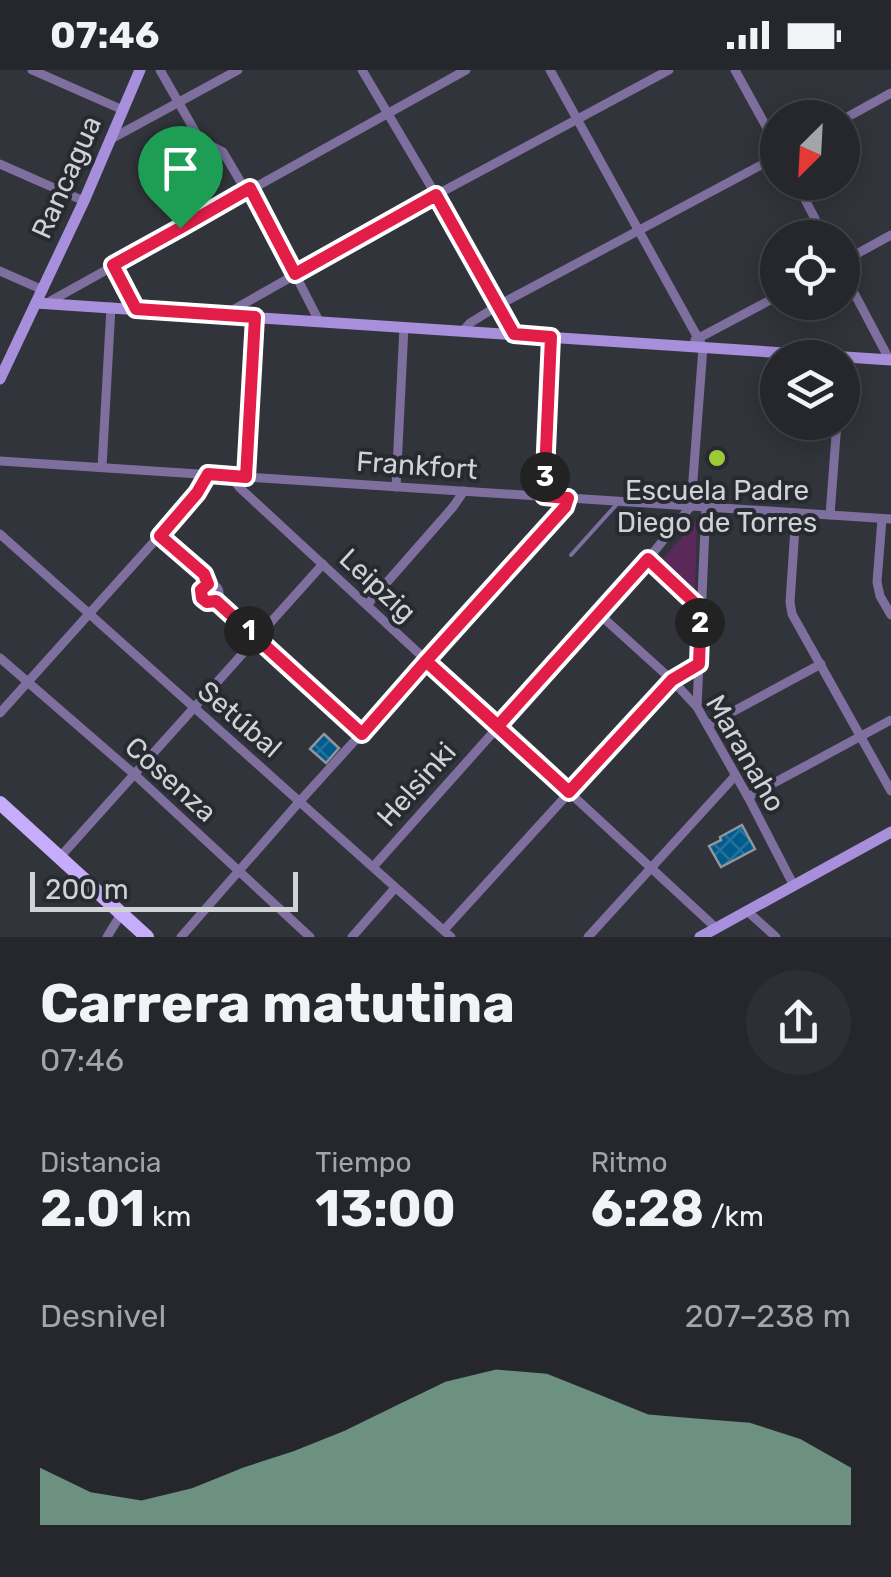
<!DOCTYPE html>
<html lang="es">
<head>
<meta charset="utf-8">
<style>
	:root { --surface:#25272c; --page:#2d2f34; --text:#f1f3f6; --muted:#a3a5a9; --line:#424448; --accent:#8abfa5 }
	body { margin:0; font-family:Rubik,sans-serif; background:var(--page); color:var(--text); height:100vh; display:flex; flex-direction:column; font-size:38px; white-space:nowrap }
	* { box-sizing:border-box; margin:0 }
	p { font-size:32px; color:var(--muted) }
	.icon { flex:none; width:55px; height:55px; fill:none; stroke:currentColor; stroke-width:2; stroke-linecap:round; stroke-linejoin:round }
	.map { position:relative; height:867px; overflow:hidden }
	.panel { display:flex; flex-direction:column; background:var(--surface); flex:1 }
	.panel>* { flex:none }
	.needle { width:65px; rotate:204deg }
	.tools { position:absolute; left:760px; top:30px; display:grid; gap:20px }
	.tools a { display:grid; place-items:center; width:100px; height:100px; border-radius:50%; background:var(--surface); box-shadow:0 5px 25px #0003,0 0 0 2px var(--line); font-size:50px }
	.scale { position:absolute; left:30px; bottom:25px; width:268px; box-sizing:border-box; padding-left:10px; border:5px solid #d0d2d6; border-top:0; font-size:28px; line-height:35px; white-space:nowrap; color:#d0d2d6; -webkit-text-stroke:8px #272a30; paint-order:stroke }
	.pin { position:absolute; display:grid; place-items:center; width:85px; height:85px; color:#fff; margin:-102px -42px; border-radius:50% 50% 50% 0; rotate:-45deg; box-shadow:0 0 10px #0007 }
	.pin .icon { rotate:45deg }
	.km { position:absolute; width:50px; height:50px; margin:-25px; border-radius:50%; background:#222; color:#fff; font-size:28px; line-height:50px; text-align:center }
	.round { display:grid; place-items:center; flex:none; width:105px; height:105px; border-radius:52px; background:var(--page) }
	.head { display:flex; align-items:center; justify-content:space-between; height:170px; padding:0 40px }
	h1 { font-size:55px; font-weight:700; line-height:75px }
	.stats { display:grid; grid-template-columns:repeat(3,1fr); gap:15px; height:170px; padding:10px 40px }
	.stats div { display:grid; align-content:center }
	.stats b { font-size:50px; font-weight:700 }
	.stats small { font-size:28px; font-weight:400 }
	.stats p { font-size:28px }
	.chart { height:280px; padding:20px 40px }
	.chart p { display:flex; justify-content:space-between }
	.chart svg { width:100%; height:180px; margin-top:10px; fill:var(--accent); opacity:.7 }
	.status { display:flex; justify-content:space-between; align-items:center; height:70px; padding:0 50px; background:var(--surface); direction:ltr }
	.status svg { height:28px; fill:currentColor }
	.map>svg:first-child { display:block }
</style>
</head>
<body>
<div class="status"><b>07:46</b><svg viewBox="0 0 49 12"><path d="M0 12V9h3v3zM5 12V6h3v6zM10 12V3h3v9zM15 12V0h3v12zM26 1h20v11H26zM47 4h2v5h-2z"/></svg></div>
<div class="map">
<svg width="891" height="867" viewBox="0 0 891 867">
	<defs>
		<pattern id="building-cross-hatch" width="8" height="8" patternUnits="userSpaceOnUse" patternTransform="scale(2.5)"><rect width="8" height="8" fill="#005c8c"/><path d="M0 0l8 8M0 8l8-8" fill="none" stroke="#24729b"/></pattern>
	</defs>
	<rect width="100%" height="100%" fill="#31343a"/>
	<path fill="#5a295a" d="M697 450 695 525 660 492Z"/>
	<g fill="url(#building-cross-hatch)" stroke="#8f969c" stroke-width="2.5">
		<path d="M324 664 339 678 326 693 310 679Z"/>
		<path d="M742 755 755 779 721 797 709 776 721 770 720 767Z"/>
	</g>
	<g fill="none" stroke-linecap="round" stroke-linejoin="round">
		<path stroke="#7e6f9f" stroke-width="4" d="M571 485 617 434"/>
		<g stroke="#7e6f9f" stroke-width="9">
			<path d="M32 0 123 40"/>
			<path d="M160 0 200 70 223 82 246 121"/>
			<path d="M362 0 436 125 514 264"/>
			<path d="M735 0 778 78"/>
			<path d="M842 50 891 23"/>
			<path d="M111 69 238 0"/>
			<path d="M0 94 84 131"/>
			<path d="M796 112 825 168"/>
			<path d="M251 118 319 251"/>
			<path d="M842 192 891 165"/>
			<path d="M113 195 137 239"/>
			<path d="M842 200 889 289"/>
			<path d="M0 201 43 220"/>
			<path d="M47 233 466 0"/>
			<path d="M224 245 436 125 669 0"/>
			<path d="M463 261 470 253 499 235 778 86"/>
			<path d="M695 270 778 226"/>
			<path d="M0 391 891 449"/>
			<path d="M102 397 111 237"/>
			<path d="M231 407 240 418 716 858"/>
			<path d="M246 407 255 247"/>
			<path d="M396 417 404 257"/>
			<path d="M544 426 551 267"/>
			<path d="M796 443 790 532 792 544 891 721"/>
			<path d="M830 445 837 352"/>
			<path d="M882 449 877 512 880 526 891 545"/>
			<path d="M0 464 451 867"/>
			<path d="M160 465 204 505 208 514"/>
			<path d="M648 489 701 539"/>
			<circle cx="210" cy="523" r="9"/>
			<path d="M216 531 363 664"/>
			<path d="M367 535 453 437 464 421"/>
			<path d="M599 544 672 610 697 637 748 727 794 816"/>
			<path d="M0 588 134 704 310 867"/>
			<path d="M697 637 706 436"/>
			<path d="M0 643 160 465 197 423 208 404"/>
			<path d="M708 655 821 594"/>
			<path d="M748 727 891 650"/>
			<path d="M60 787 323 494"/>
			<path d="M373 797 648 489 691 436 703 277 550 0"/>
			<path d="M747 841 776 867"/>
			<path d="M444 860 670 612 678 605 699 594"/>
			<path d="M107 867 121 844"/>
			<path d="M181 867 300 731 561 443 568 428"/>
			<path d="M352 867 395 818"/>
			<path d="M588 867 735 706"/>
		</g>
		<g stroke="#a88fdc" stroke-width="11">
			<path d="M36 233 891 290"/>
			<path d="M0 309 84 131 140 0"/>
			<path d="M700 867 891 762"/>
		</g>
		<path stroke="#c6adfc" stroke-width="14" d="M0 733 147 867"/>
	</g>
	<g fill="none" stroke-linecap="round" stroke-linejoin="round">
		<g stroke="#fff" stroke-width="20">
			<path id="route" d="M180 158 113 195 136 239 255 247 246 407 208 404 197 423 160 466 204 504 208 514 201 520 202 528 207 532 216 531 362 664 426 591 569 722 672 610 699 594 701 539 648 489 498 656 426 591 565 437 568 428 544 426 551 267 514 264 436 125 295 204 250 118 180 158"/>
		</g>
		<use href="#route" stroke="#e11d48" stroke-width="12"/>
	</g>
	<circle fill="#9acb34" stroke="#272a30" stroke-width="4" cx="717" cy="388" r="10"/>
	<g text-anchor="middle" stroke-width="8" stroke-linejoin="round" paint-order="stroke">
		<g font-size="28" fill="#d0d2d6" stroke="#272a30">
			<text transform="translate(66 107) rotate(-66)" y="10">Rancagua</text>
			<text transform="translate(417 395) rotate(4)" y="10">Frankfort</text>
			<text transform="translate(378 515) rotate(43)" y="10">Leipzig</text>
			<text transform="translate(240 649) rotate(41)" y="10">Setúbal</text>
			<text transform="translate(746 683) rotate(60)" y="10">Maranaho</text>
			<text transform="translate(171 709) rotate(42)" y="10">Cosenza</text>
			<text transform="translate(416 714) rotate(-48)" y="10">Helsinki</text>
		</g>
		<g font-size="28" fill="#d0d2d6" stroke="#272a30">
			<text x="717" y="430">Escuela Padre<tspan x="717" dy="32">Diego de Torres</tspan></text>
		</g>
	</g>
</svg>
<div class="tools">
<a><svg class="needle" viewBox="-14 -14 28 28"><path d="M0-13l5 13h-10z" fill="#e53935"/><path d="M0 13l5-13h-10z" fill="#a3a5a9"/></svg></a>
<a><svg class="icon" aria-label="locate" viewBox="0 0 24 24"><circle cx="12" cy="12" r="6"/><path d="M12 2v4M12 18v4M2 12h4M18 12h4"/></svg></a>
<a><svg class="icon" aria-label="layers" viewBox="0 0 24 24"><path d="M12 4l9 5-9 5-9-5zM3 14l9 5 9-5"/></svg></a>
</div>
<div class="scale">200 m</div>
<div class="pin" style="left:180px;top:158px;background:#1e9e55"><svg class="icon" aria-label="arrive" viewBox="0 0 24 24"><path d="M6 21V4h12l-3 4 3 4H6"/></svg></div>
<b class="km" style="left:249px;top:561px">1</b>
<b class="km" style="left:700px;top:553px">2</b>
<b class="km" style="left:545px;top:407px">3</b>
</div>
<section class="panel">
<div class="head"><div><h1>Carrera matutina</h1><p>07:46</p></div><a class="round"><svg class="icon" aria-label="share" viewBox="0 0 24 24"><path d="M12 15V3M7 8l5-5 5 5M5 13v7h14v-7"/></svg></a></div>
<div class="stats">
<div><p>Distancia</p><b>2.01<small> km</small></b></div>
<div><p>Tiempo</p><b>13:00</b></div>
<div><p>Ritmo</p><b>6:28<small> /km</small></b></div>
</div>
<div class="chart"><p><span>Desnivel</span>207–238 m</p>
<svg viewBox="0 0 160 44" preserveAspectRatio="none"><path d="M0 44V30L10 36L20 38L30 35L40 30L50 26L60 21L70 15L80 9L90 6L100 7L110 12L120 17L130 18L140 19L150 23L160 30V44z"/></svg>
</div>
</section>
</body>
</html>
